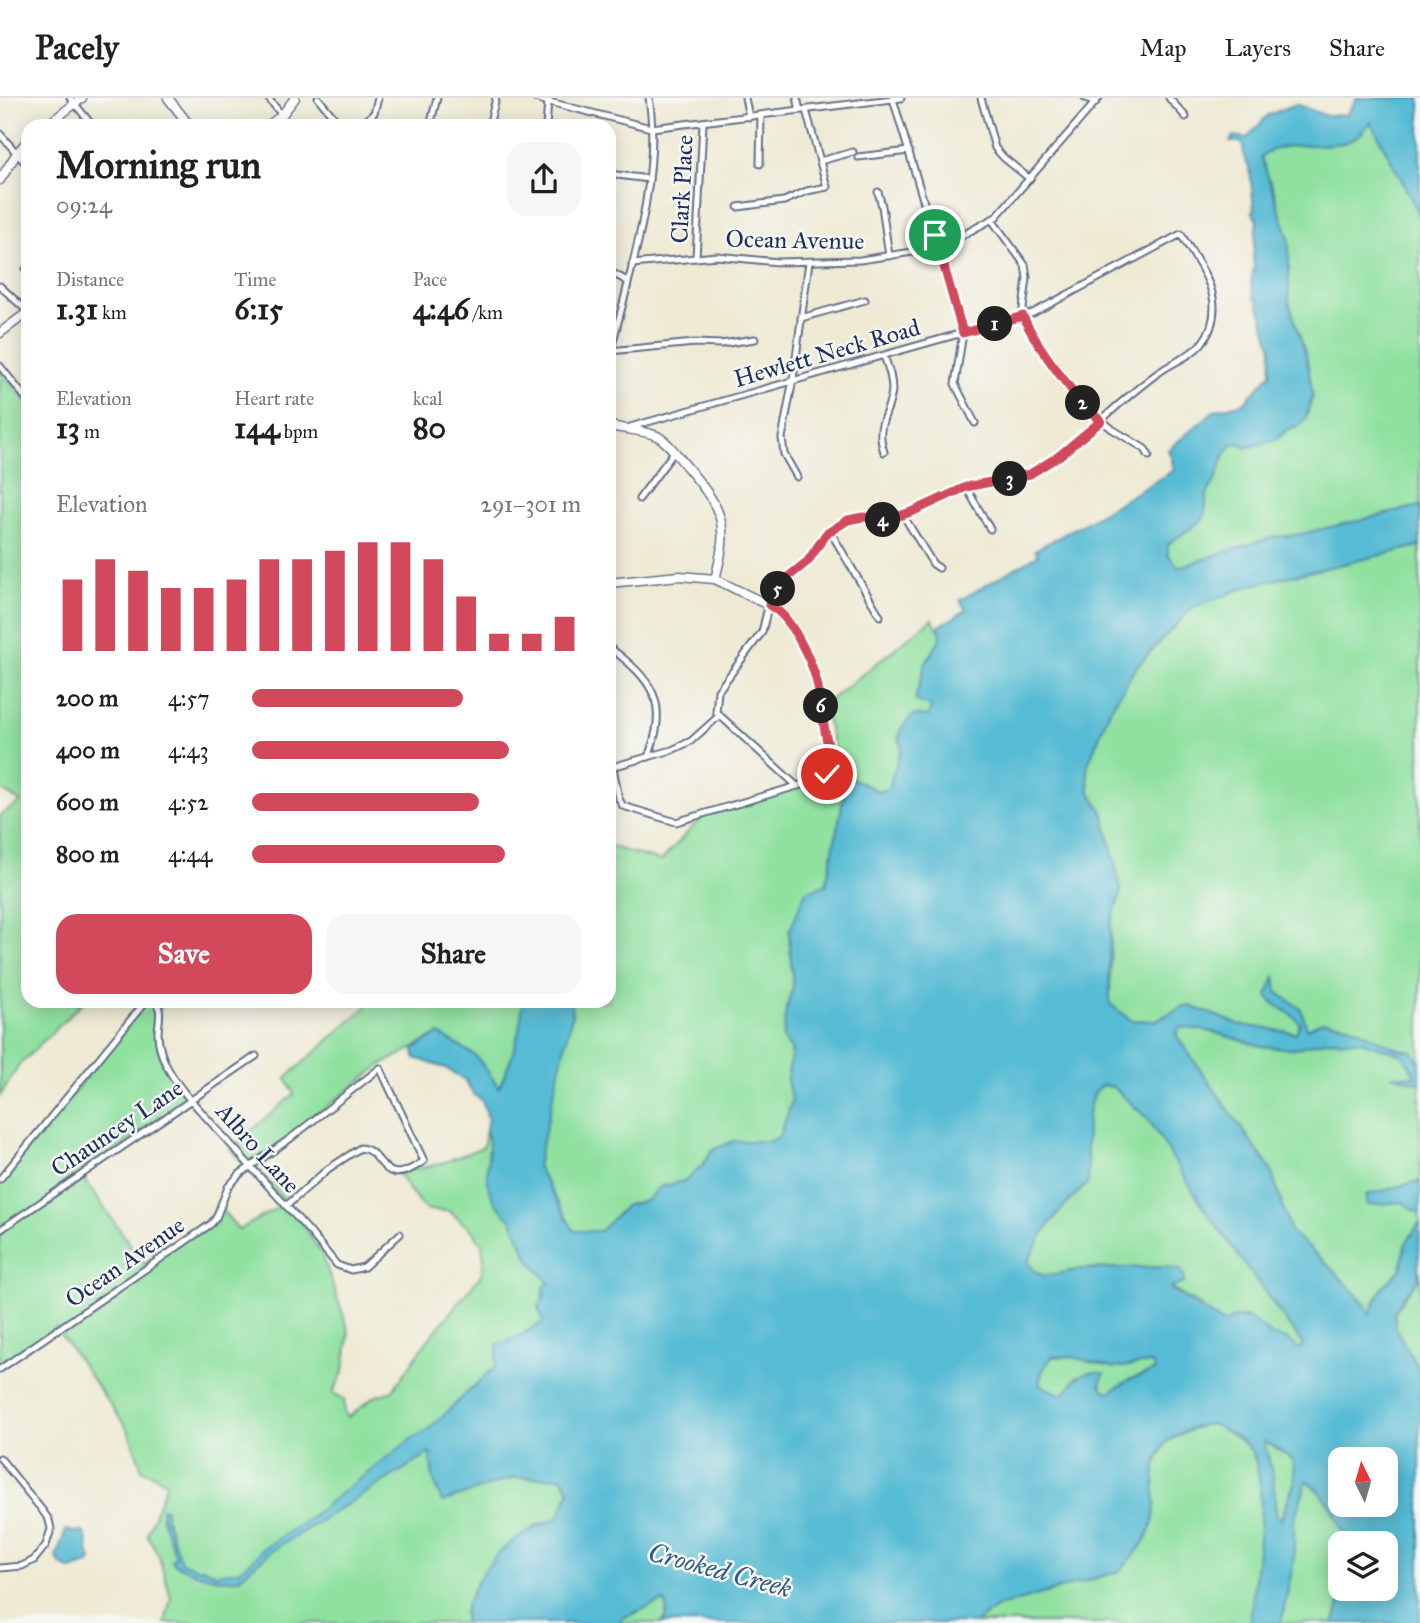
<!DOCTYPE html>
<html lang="en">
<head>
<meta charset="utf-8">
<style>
	:root { --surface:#fff; --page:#f6f6f6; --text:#202124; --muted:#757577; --line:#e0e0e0; --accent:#d1495b }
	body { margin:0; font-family:"IM FELL Great Primer",serif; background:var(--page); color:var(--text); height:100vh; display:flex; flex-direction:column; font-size:26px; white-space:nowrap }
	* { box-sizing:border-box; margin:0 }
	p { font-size:23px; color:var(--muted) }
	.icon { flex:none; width:38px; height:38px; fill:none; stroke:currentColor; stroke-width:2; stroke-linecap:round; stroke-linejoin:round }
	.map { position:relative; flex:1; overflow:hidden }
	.sheet { position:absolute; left:21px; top:21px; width:595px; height:889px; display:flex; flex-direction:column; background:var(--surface); border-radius:21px; box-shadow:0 4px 18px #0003 }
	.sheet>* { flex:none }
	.needle { width:46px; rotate:355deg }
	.tools { position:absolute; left:1328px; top:1349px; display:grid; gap:14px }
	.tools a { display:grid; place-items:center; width:70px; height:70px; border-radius:14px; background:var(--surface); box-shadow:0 4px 18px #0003; font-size:35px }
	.pin { position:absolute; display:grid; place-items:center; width:60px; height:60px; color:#fff; margin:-30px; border:4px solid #fff; border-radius:50%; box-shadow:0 2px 7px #0007 }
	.km { position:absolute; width:35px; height:35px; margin:-18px; border-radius:50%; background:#222; color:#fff; font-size:19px; line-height:35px; text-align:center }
	.round { display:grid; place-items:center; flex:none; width:74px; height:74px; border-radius:21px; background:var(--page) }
	.headline { display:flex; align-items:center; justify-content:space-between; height:119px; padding:0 35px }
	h1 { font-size:38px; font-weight:800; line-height:52px }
	.figures { display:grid; grid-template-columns:repeat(3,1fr); gap:10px; height:119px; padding:7px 35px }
	.figures div { display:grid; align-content:center }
	.figures b { font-size:30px; font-weight:800 }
	.figures small { font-size:19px; font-weight:400 }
	.figures p { font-size:19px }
	.chart { height:196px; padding:14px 35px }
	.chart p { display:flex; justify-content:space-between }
	.chart svg { width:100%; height:126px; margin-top:7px; stroke:var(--accent); stroke-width:6 }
	.primary-button { display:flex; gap:14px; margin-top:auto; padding:14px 35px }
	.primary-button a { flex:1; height:80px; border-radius:21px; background:var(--accent); color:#fff; font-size:28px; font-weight:800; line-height:80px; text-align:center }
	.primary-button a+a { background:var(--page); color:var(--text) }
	ul { padding:0 35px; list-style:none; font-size:23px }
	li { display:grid; grid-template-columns:112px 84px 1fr; align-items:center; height:52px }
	li i { height:18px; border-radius:9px; background:var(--accent) }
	header { display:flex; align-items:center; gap:42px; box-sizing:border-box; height:98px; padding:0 35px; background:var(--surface); border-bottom:2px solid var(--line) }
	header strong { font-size:33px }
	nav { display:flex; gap:38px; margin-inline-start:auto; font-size:24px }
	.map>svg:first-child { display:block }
</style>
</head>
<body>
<header>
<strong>Pacely</strong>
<nav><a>Map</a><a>Layers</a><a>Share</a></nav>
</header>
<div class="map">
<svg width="1420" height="1525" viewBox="0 0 1420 1525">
	<rect width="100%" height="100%" fill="#f6f6f2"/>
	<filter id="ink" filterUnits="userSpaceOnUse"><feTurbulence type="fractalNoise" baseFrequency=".0143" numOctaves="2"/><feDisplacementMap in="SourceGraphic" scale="14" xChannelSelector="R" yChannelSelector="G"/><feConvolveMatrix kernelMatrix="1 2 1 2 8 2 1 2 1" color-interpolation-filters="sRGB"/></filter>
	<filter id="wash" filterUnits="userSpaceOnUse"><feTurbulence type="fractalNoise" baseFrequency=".00686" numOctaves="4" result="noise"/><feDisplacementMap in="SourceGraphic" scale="28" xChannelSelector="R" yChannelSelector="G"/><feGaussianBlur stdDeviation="1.57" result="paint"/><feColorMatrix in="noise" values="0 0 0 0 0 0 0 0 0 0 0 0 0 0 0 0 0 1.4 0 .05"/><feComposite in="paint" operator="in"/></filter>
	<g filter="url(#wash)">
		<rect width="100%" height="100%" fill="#eeead4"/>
		<g fill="#90e1a0" stroke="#56887f" stroke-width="2">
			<path d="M1371 23 1420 117V408L1301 436 1270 440 1179 469 1168 457V446L1204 421 1207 396 1215 383 1225 356 1232 346 1276 342 1288 331 1297 328 1307 261 1289 204 1276 98 1261 60 1268 52 1362 35Z"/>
			<path d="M0 271 28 305V903H84L19 967 0 998V717L21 704 0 691Z"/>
			<path d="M1420 448V966L1412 953 1397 951 1349 927 1307 931 1301 911 1277 894 1275 880 1272 905 1291 913 1300 925 1296 935 1241 927 1187 907 1154 923 1131 922 1110 906 1111 825 1121 793 1103 714 1089 693 1087 669 1110 612 1136 569 1193 509 1252 487Z"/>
			<path d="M932 521 941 535 940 541 925 567 915 602 932 608 928 618 914 617 898 640 902 649 889 690 880 694 850 679 848 682 826 787 789 834 793 889 786 911 792 952 787 982 792 1003 779 1039 770 1043H734L712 1052 703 1067 684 1084 660 1089 647 1103 627 1107 600 1133H574L537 1068 552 1001 568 903H609V748L661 763 705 716 811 685 835 673 841 664 835 658 824 607Z"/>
			<path d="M148 903H166C158 910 158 919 158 929 156 962 169 976 189 1001L81 1077 144 1166 213 1118 217 1106 239 1132 280 1108 230 1051 294 996 286 980 366 909 368 903H522C523 931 511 964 499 989L476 958 439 936 381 967 253 1066 287 1103 322 1156 349 1234 344 1272 333 1295 344 1301 345 1316 349 1319 374 1299 392 1293 428 1242 481 1177 484 1163 482 1146 474 1134 449 1113 427 1112 410 1093 398 1075 440 1066 483 1049 486 1031 489 1048 487 1074 496 1106 512 1122 529 1162 550 1186 543 1193 542 1215 544 1223C532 1230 509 1246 498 1246L495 1271 488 1275 449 1312 442 1404 512 1380 561 1379 570 1393 558 1420 535 1428 463 1515 465 1525H165L171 1499 158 1456 147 1436 167 1384 142 1371 128 1332 56 1230 0 1269V1085Z"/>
			<path d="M1181 929 1209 933 1261 948 1292 951 1330 942 1361 943 1403 957 1416 979 1396 978 1420 985V1083L1390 1090 1368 1107 1402 1104 1420 1116V1124L1405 1147 1401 1171 1383 1189 1375 1203 1371 1217 1362 1202 1326 1165 1291 1134 1271 1072 1176 937Z"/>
			<path d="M1102 987 1113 989 1148 1021 1204 1110 1303 1247 1301 1250H1298L1286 1241 1273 1239 1248 1219H1235L1227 1224H1221L1197 1206 1170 1190 1174 1188 1166 1169 1082 1171 1044 1178 1034 1172 1028 1164C1041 1132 1063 1108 1088 1085 1088 1060 1080 1002 1102 987Z"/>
			<path d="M1420 1173V1274L1396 1231 1394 1214C1402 1201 1416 1188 1420 1173Z"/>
			<path d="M1069 1258 1085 1261 1151 1265 1154 1268V1273L1129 1282 1110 1294H1105L1100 1286 1077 1278 1063 1297 1041 1288 1039 1284 1044 1270 1052 1259Z"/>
			<path d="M1204 1326C1214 1326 1221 1330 1229 1335 1235 1339 1247 1346 1251 1352 1272 1382 1253 1487 1250 1525H975L997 1509 1120 1473 1133 1459 1154 1422V1370L1166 1344Z"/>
			<path d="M1264 1343C1274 1350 1284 1355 1294 1361L1295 1383 1280 1422 1276 1417 1273 1378Z"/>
			<path d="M1306 1382C1330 1402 1336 1417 1348 1445L1340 1446V1491H1343L1334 1525H1281L1294 1462V1422Z"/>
			<path d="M663 1503 667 1507 666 1520 661 1525H620L622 1520Z"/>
		</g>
		<g fill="#56bbd4" stroke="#387599" stroke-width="2" fill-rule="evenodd">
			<path d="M1357 0H1420V117L1371 24C1364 32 1357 41 1346 44 1322 51 1278 41 1261 59L1289 140V204L1307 261 1313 298 1305 322 1297 328 1288 331 1276 342 1246 350 1240 345 1232 346 1225 356 1215 383 1207 396 1204 421 1168 446V457L1179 469 1270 440 1301 436 1420 408V448L1252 487 1193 509 1136 569 1110 612 1087 669 1089 693 1103 714 1121 793 1111 825 1109 864 1110 906 1131 922 1154 923 1187 907 1241 927 1296 935 1300 925C1288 910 1275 911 1267 897L1275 879 1277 894 1301 911 1307 931 1323 923 1349 927 1397 951 1412 953 1420 966V985L1391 977 1416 978 1403 957 1361 943 1329 942 1292 951 1261 948 1209 933 1181 929 1176 937 1271 1072 1291 1134 1326 1165 1362 1202 1370 1216 1383 1189 1401 1171 1405 1147 1420 1124 1418 1182 1403 1199 1394 1215 1396 1231 1420 1274V1525H1334L1343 1491H1386V1446L1348 1445C1337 1418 1330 1402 1307 1382L1294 1422V1462L1281 1525H1250C1254 1480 1271 1395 1252 1354 1248 1346 1235 1338 1227 1334 1221 1331 1215 1326 1208 1326 1199 1326 1170 1339 1165 1346 1148 1371 1158 1392 1154 1419 1151 1440 1134 1458 1120 1473L997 1509 975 1525H661L666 1520 667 1507 663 1503 622 1520 620 1525H465C462 1512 467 1505 472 1494 489 1457 521 1433 558 1420L570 1393 561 1379 512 1380 442 1404 433 1380 430 1355 270 1454 238 1481C216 1483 195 1476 175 1466L171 1462 176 1459 162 1421V1410L166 1411V1421L181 1464 200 1471 202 1469 216 1476 238 1473 253 1462 262 1451 305 1423 411 1341 428 1332 488 1275 495 1271 498 1245C510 1246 532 1230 544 1223L538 1210 545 1199 544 1188 550 1186 529 1162 512 1122 496 1106 489 1092 487 1074 489 1048 486 1030 488 1020 482 1002 474 997 465 982 445 970 415 960 414 951 439 936 476 958 499 989C511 964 523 930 522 903H571L572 917 537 1068 574 1133H600L627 1107 647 1102 660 1089 684 1083 703 1067 712 1052 734 1043H770L779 1039 792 1003 787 982 792 953 783 940 786 911 793 889 789 834 806 793 826 787 847 682 849 679 880 694 889 689 902 649C896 636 902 626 914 617L928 618 931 609 915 602 925 567 940 541 941 535 938 529 966 512 960 502 1038 457 1035 452 1085 425 1174 372 1171 358 1168 352 1215 312 1244 305 1271 275 1272 251 1257 201H1254L1251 184 1254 169 1253 159 1257 122 1252 113 1254 112 1250 71 1244 59 1243 46 1240 44H1230L1233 38 1247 40 1268 17 1296 6 1324 17H1346ZM1102 987 1113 989 1148 1021 1204 1110 1303 1247 1301 1250H1298L1286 1241 1273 1238 1248 1219 1246 1221 1235 1219 1227 1224H1221L1170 1190 1184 1185V1177L1181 1172 1166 1169 1082 1171 1044 1178 1034 1172 1028 1164C1041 1132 1063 1107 1088 1085 1088 1060 1080 1002 1102 987ZM1069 1258 1114 1270 1151 1265 1154 1268V1273L1129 1282 1110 1294 1105 1293 1100 1286 1104 1276C1083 1269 1075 1281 1063 1297L1041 1288 1039 1283 1044 1270 1052 1259ZM1264 1344C1274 1348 1284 1355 1293 1362L1295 1383 1281 1422 1276 1416 1273 1378ZM1340 1362H1386V1407H1340Z"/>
			<path d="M1420 1083V1116L1402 1104 1368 1107 1366 1097Z"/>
			<path d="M66 1432 74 1434 82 1433C90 1441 86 1452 91 1461L89 1466 71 1472 61 1467 56 1459Z"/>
		</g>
	</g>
	<g filter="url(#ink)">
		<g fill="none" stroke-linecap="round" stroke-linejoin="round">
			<g stroke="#657087" stroke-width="9">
				<g id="street">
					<path d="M70 0 93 28"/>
					<path d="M268 0 282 17"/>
					<path d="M318 0 341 28"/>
					<path d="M534 0 651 30 901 0"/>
					<path d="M745 0 749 19"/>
					<path d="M797 0 800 12"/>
					<path d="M981 0 995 50 1004 60 1030 81"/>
					<path d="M1085 0 1096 4"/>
					<path d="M1169 0 1186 19"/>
					<path d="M893 1 963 235 955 286 975 325"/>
					<path d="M360 28 374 15 378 0"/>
					<path d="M430 28 437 0"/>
					<path d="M489 28 496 0"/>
					<path d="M546 28 548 4"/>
					<path d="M0 36 28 68"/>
					<path d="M858 59 909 53"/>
					<path d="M820 63 853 54"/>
					<path d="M760 66 761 17"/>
					<path d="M609 76 649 81"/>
					<path d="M878 94 882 108 889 158"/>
					<path d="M738 109 784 103 807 93 827 89 806 12"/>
					<path d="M992 122 1025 167 1027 180 1022 218 1031 235 1085 308 1112 331 1145 351 1149 358"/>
					<path d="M696 160 703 25"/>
					<path d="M632 166 717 158 778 164 860 162 939 150 996 119 1099 0"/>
					<path d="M26 171 28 174"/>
					<path d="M609 173 627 183"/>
					<path d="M0 188 28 214"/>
					<path d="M801 220 865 202"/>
					<path d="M609 253 695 245 721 246 755 241"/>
					<path d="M884 258C888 268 892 280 892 292 890 317 874 324 884 354"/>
					<path d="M609 260C628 181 662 80 649 0"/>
					<path d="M0 268 28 303"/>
					<path d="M630 329 1033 215 1181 136C1193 158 1214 184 1214 209 1214 222 1210 235 1202 245 1190 259 1173 264 1158 275 1120 302 1088 337 1050 364L1030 376 966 389 914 413 890 421 855 420 830 433 808 463 780 488 768 509 762 534 718 593 716 614 797 688"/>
					<path d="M797 379 784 356 782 340 793 281 809 164"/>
					<path d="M966 389 990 431"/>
					<path d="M639 401 674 354"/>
					<path d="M903 417 933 466 939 470"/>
					<path d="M830 433 880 518"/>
					<path d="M609 549C653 582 670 605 648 659"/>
					<path d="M612 669 672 652 691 643 720 617"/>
					<path d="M613 669 619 701 623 708 676 724 814 683 827 676 835 668"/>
					<path d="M155 903C163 912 158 925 158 936 159 961 172 979 187 998L309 1133 337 1167 351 1172 364 1169 400 1136"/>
					<path d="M0 1081 146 903"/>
					<path d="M0 1132 256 958"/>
					<path d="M0 1271 211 1126 216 1120 228 1089 240 1076 291 1040 380 970 424 1063C379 1095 386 1052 360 1050L328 1071 286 1108"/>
					<path d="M0 1360 42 1412 49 1422 51 1431 46 1447 34 1462 22 1468 0 1470"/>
				</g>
			</g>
			<g stroke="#657087" stroke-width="11">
				<g id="secondary">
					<path d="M168 0 190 28"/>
					<path d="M46 28 82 0"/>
					<path d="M268 28 282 17 295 0"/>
					<path d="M0 82 17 55 28 42"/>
					<path d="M0 235 28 214"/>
					<path d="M609 328C624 331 643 332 657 338 669 344 678 359 687 369 723 412 730 426 715 481"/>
					<path d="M609 485 679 478 715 481 780 513C798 534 812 562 818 590 824 617 824 642 835 668"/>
				</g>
			</g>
			<use href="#street" stroke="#fff" stroke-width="5"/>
			<use href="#secondary" stroke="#fff" stroke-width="8"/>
		</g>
	</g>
	<g fill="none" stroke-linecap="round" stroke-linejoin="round" filter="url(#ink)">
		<g stroke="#fff" stroke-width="14">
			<path id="route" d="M827 676 835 668C824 642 823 617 818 589 814 569 805 552 795 534 787 522 782 514 769 507L783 483 808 463 826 436 848 422 863 419 890 421 914 413 966 389 1030 376 1059 358 1101 323C1077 303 1035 246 1023 218L963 235 935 137"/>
		</g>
		<use href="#route" stroke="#d1495b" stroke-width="9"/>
	</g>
	<g text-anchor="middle" stroke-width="5" stroke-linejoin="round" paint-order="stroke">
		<g font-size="24" fill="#1b2f5e" stroke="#f6f6f2">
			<text transform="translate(682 91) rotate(-87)" y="8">Clark Place</text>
			<text transform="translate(795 142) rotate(1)" y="8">Ocean Avenue</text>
			<text transform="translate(827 255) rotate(-16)" y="8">Hewlett Neck Road</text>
			<text transform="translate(117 1030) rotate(-34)" y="8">Chauncey Lane</text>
			<text transform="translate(258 1050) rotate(48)" y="8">Albro Lane</text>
			<text transform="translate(125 1164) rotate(-35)" y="8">Ocean Avenue</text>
		</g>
		<g font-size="26" font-style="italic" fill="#2d5981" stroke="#f6f6f2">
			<text transform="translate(720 1472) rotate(15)" y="9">Crooked Creek</text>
		</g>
	</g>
</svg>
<div class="tools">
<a><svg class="needle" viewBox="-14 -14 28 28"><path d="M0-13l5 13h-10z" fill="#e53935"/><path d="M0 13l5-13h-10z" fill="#757577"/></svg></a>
<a><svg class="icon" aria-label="layers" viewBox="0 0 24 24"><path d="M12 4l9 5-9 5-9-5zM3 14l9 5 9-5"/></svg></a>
</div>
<div class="pin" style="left:935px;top:137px;background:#1e9e55"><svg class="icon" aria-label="arrive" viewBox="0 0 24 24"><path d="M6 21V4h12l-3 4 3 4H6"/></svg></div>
<div class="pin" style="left:827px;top:676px;background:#d93025"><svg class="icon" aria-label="check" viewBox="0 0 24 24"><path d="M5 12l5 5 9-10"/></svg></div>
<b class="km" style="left:995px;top:226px">1</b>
<b class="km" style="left:1083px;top:305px">2</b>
<b class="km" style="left:1010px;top:381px">3</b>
<b class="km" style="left:883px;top:422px">4</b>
<b class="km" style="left:778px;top:491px">5</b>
<b class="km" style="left:821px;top:608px">6</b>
<section class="sheet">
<div class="headline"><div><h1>Morning run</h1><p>09:24</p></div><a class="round"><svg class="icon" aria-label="share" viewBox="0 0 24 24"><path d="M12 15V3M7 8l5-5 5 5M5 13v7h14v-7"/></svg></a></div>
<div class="figures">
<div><p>Distance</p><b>1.31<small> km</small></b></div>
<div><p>Time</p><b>6:15</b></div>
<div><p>Pace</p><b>4:46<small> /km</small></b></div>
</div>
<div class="figures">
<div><p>Elevation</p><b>13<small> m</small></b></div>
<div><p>Heart rate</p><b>144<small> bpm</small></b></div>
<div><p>kcal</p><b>80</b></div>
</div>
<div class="chart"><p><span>Elevation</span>291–301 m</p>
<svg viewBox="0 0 160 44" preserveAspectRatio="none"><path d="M5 44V19M15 44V12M25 44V16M35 44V22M45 44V22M55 44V19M65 44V12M75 44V12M85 44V9M95 44V6M105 44V6M115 44V12M125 44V25M135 44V38M145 44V38M155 44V32"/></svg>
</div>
<ul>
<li><b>200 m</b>4:57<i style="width:64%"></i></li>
<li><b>400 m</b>4:43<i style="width:78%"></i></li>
<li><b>600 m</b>4:52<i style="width:69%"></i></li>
<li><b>800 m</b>4:44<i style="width:77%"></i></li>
</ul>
<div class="primary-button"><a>Save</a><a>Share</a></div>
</section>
</div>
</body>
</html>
